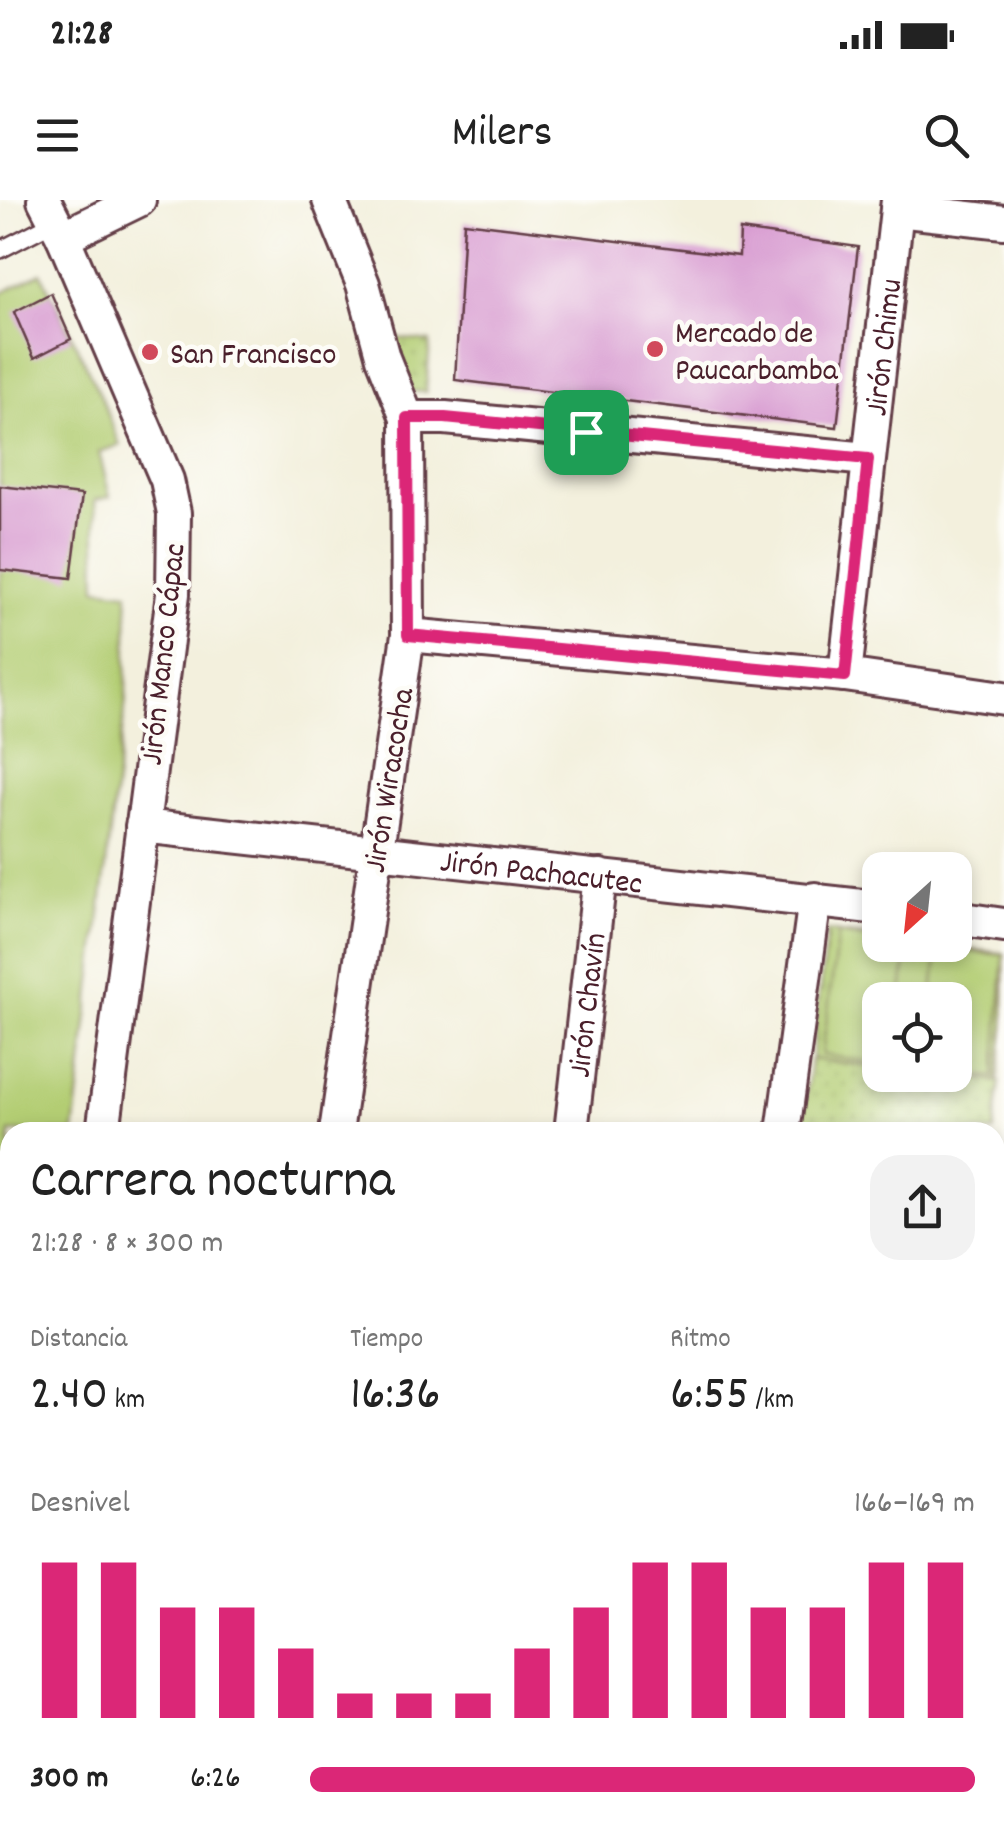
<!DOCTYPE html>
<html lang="es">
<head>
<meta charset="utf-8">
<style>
	:root { --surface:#fff; --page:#f2f2f2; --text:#222; --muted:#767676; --accent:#db2777 }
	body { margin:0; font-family:Dekko,sans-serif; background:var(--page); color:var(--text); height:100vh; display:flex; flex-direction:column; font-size:38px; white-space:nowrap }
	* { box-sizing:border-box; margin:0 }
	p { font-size:32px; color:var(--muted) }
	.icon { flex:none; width:55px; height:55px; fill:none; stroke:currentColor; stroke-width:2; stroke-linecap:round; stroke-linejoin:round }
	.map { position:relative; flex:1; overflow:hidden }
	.side { position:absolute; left:0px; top:922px; width:1005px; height:718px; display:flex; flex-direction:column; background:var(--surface); border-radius:30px 30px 0 0; box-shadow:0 5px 15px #0003 }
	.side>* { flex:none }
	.needle { width:65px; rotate:207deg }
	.fabs { position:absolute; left:862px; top:652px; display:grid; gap:20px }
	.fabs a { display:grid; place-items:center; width:110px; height:110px; border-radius:20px; background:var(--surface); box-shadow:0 5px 15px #0003; font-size:50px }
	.pin { position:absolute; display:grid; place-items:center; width:85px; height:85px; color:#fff; margin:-42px; border-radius:20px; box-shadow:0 5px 15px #0006 }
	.round { display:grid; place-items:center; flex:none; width:105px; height:105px; border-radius:30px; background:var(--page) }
	.summary { display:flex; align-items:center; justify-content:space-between; height:170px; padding:0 30px }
	h1 { font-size:55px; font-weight:600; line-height:75px }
	.stats { display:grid; grid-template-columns:repeat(3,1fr); gap:15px; height:170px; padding:10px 30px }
	.stats div { display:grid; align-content:center }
	.stats b { font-size:50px; font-weight:600 }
	.stats small { font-size:28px; font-weight:400 }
	.stats p { font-size:28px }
	.chart { height:280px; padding:20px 30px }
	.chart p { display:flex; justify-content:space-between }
	.chart svg { width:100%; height:180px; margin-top:10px; stroke:var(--accent); stroke-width:6 }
	ul { padding:0 30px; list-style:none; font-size:32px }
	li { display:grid; grid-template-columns:160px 120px 1fr; align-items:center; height:75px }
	li i { height:25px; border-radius:12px; background:var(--accent) }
	.status { display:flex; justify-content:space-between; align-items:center; height:70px; padding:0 50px; background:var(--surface); direction:ltr }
	.status svg { height:28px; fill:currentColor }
	header { display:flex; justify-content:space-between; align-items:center; height:130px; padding:0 30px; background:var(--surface); font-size:45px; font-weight:600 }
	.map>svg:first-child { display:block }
</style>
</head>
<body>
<div class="status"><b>21:28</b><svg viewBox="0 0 49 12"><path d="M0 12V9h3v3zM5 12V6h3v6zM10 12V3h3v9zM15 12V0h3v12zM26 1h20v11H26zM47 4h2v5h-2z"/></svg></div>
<header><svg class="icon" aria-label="menu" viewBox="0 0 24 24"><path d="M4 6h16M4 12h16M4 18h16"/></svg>Milers<svg class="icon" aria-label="search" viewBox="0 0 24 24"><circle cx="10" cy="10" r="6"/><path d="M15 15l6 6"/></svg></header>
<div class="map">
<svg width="1004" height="1639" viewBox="0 0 1004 1639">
	<defs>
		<pattern id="grass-dots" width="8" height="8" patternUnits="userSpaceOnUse" patternTransform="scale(2.5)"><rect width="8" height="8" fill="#b3cd73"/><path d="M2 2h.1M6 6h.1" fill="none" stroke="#9bb064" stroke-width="1.8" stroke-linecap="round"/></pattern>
		<pattern id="forest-crowns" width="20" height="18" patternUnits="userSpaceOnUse" patternTransform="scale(2.5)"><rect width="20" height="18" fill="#8eb065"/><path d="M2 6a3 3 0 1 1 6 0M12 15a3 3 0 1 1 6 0" fill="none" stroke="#768f53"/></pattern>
		<pattern id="park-tufts" width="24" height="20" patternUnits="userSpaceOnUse" patternTransform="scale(2.5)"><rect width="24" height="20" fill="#b3cd73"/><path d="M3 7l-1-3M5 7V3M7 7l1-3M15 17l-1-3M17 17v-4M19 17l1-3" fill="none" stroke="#9bb064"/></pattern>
	</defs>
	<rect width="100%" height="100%" fill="#fdfcf7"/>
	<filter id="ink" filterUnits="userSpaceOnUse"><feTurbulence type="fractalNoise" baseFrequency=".01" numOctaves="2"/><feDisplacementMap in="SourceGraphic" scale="20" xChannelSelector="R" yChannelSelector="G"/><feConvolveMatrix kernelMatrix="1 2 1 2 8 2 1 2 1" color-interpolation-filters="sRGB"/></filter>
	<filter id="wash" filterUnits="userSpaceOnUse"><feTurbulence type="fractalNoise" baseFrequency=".0048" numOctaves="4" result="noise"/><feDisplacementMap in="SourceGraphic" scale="40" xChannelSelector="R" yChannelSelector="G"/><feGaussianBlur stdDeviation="2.25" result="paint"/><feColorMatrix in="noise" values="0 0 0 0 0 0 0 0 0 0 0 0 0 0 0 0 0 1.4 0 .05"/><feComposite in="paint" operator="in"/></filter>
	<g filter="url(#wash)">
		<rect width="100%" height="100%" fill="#f3f0dd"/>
		<g fill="url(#grass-dots)" stroke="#7e764f" stroke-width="2.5">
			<path d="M390 137 430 142 426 192 407 191Z"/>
			<path d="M811 859 880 868V875H942L1000 882 994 932H802Z"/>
		</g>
		<path fill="url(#forest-crowns)" stroke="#6c6848" stroke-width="2.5" d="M1004 1258V1517L995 1518V1264Z"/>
		<path fill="url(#park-tufts)" stroke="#7e764f" stroke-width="2.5" d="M827 731 880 738V745H936L1004 753V826L998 881 947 875H955V800H880V867L812 859Z"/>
		<g fill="#b3cd73" stroke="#7e764f" stroke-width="2.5">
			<path d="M41 73 101 196 120 245 99 252 110 297 95 300 97 388 128 392 126 499 74 932H10V1252L0 1256V94Z"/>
			<path d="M838 734 880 740V745H908L901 800H880V863L822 855Z"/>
			<path d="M938 749 1004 755 995 877 955 873V800H932Z"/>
		</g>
		<g id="blocks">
			<g fill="#d799d0">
				<path d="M464 22 739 56 740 30 858 47 837 227 455 180Z"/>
				<path d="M51 93 71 139 34 158 14 112Z"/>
				<path d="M0 286 82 295 71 378 0 370Z"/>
			</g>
		</g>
	</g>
	<g filter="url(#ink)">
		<use href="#blocks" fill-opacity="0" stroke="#633e46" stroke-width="2.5"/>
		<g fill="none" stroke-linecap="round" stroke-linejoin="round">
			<g stroke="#633e46" stroke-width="20">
				<path id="service" d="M0 50 54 22"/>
			</g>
			<g stroke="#633e46" stroke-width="38">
				<g id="minor">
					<path d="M44 0 63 37 167 280 174 313 173 394 103 932"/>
					<path d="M329 0 363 84 383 158 407 218 408 435 336 932"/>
					<path d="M897 10 1004 22"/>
					<path d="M63 37 139 0"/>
					<path d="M407 218H445L868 259"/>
					<path d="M408 435 845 475 1004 498"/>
					<path id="s1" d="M845 475 898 0"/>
					<path id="s2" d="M142 626 880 708"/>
					<path d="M955 718 1004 725"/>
					<path id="s3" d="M571 932 600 676"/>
					<path d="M783 932 815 699"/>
					<path d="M995 1157 1004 1088"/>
					<path d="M995 1227 1004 1228"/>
					<path d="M0 1292 10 1290"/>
					<path d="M0 1378H10"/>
					<path d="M0 1519 10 1518"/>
					<path d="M203 1630 204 1639"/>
					<path d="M428 1630 429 1639"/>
					<path d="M651 1630 652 1639"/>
				</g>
			</g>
			<g stroke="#633e46" stroke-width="50">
				<g id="secondary">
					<path d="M995 1532 1004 1531"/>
					<path d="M29 1639 103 1630"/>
				</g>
			</g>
			<use href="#service" stroke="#fff" stroke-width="15"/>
			<use href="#minor" stroke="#fff" stroke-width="32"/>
			<use href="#secondary" stroke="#f8e8c3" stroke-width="45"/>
		</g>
	</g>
	<g fill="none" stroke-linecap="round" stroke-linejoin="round" filter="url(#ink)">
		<g stroke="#fff" stroke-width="20">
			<path id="route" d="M407 218H445L868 259 845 476 408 435Z"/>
		</g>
		<use href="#route" stroke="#db2777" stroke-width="12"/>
	</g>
	<g fill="#d1495b" stroke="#fdfcf7" stroke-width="4">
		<circle cx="655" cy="149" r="10"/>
		<circle cx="150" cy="152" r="10"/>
	</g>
	<g text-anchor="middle" stroke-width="9" stroke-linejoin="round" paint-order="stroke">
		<g font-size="32" fill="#4a1f2b" stroke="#fdfcf7" text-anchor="start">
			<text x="675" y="142">Mercado de<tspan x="675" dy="37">Paucarbamba</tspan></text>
			<text x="170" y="163">San Francisco</text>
		</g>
		<g font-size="32" fill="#4a1f2b" stroke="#fdfcf7">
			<text dy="11" stroke="none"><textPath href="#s1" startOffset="330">Jirón Chimu</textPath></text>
			<text transform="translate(161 454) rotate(-84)" y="11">Jirón Manco Cápac</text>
			<text transform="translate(387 580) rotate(-81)" y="11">Jirón Wiracocha</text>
			<text dy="11" stroke="none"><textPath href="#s2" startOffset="402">Jirón Pachacutec</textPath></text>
			<text dy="11" stroke="none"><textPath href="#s3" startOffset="128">Jirón Chavín</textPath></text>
		</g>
	</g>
</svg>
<div class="fabs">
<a><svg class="needle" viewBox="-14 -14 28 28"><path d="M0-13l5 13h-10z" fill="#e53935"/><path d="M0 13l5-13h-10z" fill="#767676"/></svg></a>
<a><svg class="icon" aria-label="locate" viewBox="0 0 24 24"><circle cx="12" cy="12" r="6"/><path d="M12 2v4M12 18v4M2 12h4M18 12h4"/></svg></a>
</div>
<div class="pin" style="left:586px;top:232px;background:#1e9e55"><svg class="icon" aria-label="arrive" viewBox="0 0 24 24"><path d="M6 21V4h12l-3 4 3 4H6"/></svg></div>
<section class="side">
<div class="summary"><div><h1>Carrera nocturna</h1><p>21:28 · 8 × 300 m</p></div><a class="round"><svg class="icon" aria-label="share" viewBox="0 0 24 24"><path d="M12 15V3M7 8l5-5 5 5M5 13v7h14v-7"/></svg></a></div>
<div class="stats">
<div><p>Distancia</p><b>2.40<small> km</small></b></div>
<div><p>Tiempo</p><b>16:36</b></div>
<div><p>Ritmo</p><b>6:55<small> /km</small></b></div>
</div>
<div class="chart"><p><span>Desnivel</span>166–169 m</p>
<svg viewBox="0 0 160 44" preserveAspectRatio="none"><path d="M5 44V6M15 44V6M25 44V17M35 44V17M45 44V27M55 44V38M65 44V38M75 44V38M85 44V27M95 44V17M105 44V6M115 44V6M125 44V17M135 44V17M145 44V6M155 44V6"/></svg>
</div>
<ul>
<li><b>300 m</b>6:26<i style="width:100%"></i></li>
</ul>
</section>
</div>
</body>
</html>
